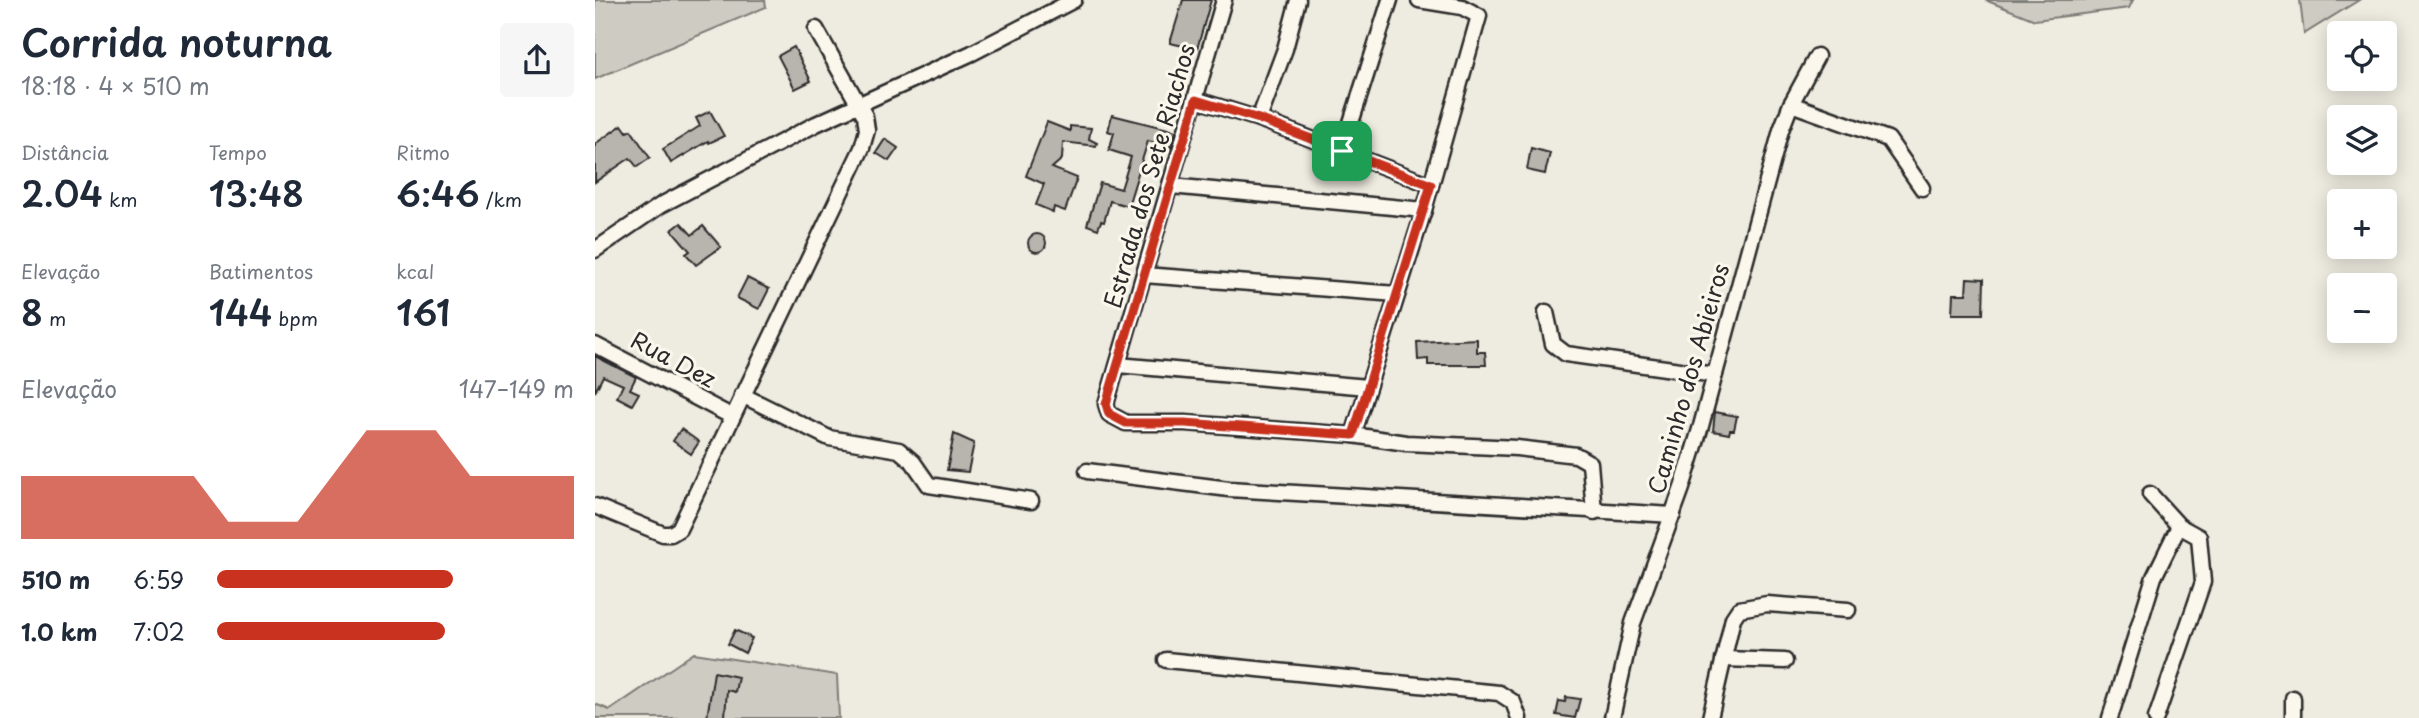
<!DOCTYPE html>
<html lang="pt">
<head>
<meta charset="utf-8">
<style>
	:root { --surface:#fff; --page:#f6f6f7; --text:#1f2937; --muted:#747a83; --accent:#c8321e }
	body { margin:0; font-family:"Playpen Sans",sans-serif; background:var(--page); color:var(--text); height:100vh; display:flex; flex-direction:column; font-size:26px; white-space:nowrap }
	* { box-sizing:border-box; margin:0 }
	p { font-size:23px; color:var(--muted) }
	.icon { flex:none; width:38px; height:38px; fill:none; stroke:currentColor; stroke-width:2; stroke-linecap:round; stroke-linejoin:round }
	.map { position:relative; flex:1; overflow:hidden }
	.side { display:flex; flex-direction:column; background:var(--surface); width:595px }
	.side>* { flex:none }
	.controls { position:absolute; left:1732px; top:21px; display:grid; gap:14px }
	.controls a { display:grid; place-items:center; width:70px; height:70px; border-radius:7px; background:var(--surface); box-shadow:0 4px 18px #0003; font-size:35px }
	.pin { position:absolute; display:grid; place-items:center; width:60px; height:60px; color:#fff; margin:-30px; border-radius:14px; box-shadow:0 4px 10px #0006 }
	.round { display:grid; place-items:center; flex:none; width:74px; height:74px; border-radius:7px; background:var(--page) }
	.overview { display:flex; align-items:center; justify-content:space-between; height:119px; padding:0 21px }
	h1 { font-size:38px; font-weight:600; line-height:52px }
	.figures { display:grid; grid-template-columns:repeat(3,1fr); gap:10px; height:119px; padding:7px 21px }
	.figures div { display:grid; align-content:center }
	.figures b { font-size:35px; font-weight:600 }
	.figures small { font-size:19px; font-weight:400 }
	.figures p { font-size:19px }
	.chart { height:196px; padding:14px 21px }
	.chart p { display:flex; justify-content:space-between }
	.chart svg { width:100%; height:126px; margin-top:7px; fill:var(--accent); opacity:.7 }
	ul { padding:0 21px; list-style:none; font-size:23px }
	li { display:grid; grid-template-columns:112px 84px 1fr; align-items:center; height:52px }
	li i { height:18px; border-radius:9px; background:var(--accent) }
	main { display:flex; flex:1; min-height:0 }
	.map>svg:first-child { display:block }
</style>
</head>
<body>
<main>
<section class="side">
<div class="overview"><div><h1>Corrida noturna</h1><p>18:18 · 4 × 510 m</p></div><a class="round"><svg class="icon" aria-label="share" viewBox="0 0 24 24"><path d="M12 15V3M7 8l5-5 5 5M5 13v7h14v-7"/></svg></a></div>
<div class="figures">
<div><p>Distância</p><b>2.04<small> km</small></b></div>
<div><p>Tempo</p><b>13:48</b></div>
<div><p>Ritmo</p><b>6:46<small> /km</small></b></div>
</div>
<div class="figures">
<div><p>Elevação</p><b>8<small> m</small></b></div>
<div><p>Batimentos</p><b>144<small> bpm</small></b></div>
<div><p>kcal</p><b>161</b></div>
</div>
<div class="chart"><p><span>Elevação</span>147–149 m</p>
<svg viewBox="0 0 160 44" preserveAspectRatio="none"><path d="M0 44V22L10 22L20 22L30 22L40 22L50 22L60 38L70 38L80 38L90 22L100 6L110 6L120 6L130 22L140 22L150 22L160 22V44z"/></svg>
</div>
<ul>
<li><b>510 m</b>6:59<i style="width:66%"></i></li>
<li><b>1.0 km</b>7:02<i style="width:64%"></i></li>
</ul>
</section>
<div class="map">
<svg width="1824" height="718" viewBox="0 0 1824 718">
	<rect width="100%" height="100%" fill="#eeebe0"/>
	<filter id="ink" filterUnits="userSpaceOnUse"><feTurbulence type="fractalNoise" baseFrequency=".0143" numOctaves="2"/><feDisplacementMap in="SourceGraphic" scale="14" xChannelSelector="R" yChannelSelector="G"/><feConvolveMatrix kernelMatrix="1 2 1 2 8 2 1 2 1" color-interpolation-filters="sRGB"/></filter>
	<g filter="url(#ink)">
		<g fill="#cecbc2" stroke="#7c7b76" stroke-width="2">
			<path d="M0 0H170L171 7 0 79Z"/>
			<path d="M1390 0H1538L1534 8 1440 20Z"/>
			<path d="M1705 0H1764L1709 34Z"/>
			<path d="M99 653 242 675 244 718H0V704L15 710Z"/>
		</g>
		<g fill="#b8b5ae" stroke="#2b2b2b" stroke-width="2">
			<path d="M588 0H616L602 49 575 43Z"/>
			<path d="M199 47 216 81 200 89 183 56Z"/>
			<path d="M115 111 129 136 114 143 113 141 76 163 68 149 105 126 101 118Z"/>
			<path d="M517 115 581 131 576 147 553 141 533 206 515 201 509 222 506 221 503 229 492 225 505 183 526 189 536 157 514 150 519 133 513 131Z"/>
			<path d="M452 122 475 131V126L496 128 494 139 502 143 501 146 468 142 467 159 457 168 482 178 470 211 459 207 458 212 441 205 449 184 431 176Z"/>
			<path d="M27 125 32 132 36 130 55 158 42 167 35 158 0 182V144Z"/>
			<path d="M290 139 303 148 294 161 281 153Z"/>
			<path d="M936 148 955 153 950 174 932 170Z"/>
			<path d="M86 223 97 235 108 226 126 247 101 265 91 254 95 251 77 230Z"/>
			<circle cx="442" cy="243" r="9"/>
			<path d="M152 278 174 289 164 309 142 298Z"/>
			<path d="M1372 278 1389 279 1388 314H1357L1358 294H1371Z"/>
			<path d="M882 339V352H890L891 365H833V359L823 360 822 342Z"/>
			<path d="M0 356 41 377 35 389 44 393 37 405 22 397 28 385 8 376 0 392Z"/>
			<path d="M1120 412 1142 416 1139 430H1135L1134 434 1118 431Z"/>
			<path d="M86 429 104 442 96 454 78 441Z"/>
			<path d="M359 434 379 443 373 472 352 470Z"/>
			<path d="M140 630 157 638 150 653 133 644Z"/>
			<path d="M119 672 143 677 140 692 132 690 130 716 125 718H112Z"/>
			<path d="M971 697 985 699 980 718 961 715 964 701 970 702Z"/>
		</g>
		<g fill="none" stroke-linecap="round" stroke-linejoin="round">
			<g stroke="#2b2b2b" stroke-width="19">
				<g id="minor">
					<path d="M629 0 511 404 514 414 531 423H590L758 435 811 443 922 448 981 455 995 463 999 512"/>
					<path d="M602 100 664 119 836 185"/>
					<path d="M1196 104 1293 139 1327 188"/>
					<path d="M664 119 690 49 703 0"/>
					<path d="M747 151 795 0"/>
					<path d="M576 186 829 210"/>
					<path d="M0 250 66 205 221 124 377 53 479 0"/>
					<path d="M549 275 802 294"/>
					<path d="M951 312 958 344 971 354 1120 375"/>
					<path d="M0 345 136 416"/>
					<path d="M523 365 773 387"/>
					<path d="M147 395 234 438 304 450 318 462 334 485 436 501"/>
					<path d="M758 435 829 210 884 16 867 7 824 0"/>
					<path d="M492 471 634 489 1078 515"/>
					<path d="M1555 494 1584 526 1604 537 1608 582 1561 718"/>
					<path d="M0 506 68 534H76L84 529 267 148 272 130 270 116 221 29"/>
					<path d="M1128 659 1190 661"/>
					<path d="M571 660 904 693 918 702 924 718"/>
					<path d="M1698 698V718"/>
					<path d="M1017 718 1038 623 1087 488 1106 426 1186 130 1196 104 1222 56"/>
					<path d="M1115 718 1138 618 1144 609 1172 604 1253 610"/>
					<path d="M1515 718 1559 577 1584 526"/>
				</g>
			</g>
			<use href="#minor" stroke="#fbf7ec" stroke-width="14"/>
		</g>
	</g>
	<g fill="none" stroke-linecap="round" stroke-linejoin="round" filter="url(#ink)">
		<g stroke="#fff" stroke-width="14">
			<path id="route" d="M601 100 664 119 836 185 758 435 590 423H531L514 414 511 404Z"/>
		</g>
		<use href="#route" stroke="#c8321e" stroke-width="9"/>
	</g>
	<g text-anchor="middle" stroke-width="6" stroke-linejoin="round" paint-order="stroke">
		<g font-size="23" fill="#2b2b2b" stroke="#fbf7ec">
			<text transform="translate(555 176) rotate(-74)" y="8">Estrada dos Sete Riachos</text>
			<text transform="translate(78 360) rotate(28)" y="8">Rua Dez</text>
			<text transform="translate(1094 379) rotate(-74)" y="8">Caminho dos Abieiros</text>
		</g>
	</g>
</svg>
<div class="controls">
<a><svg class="icon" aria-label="locate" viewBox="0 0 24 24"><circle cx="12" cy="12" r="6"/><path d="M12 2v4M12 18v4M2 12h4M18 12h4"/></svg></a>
<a><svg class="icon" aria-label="layers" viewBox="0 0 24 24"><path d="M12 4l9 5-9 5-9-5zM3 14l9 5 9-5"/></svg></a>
<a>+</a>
<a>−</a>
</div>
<div class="pin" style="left:747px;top:151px;background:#1e9e55"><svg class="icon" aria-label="arrive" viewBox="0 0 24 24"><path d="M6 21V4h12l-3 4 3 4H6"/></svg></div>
</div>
</main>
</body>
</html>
